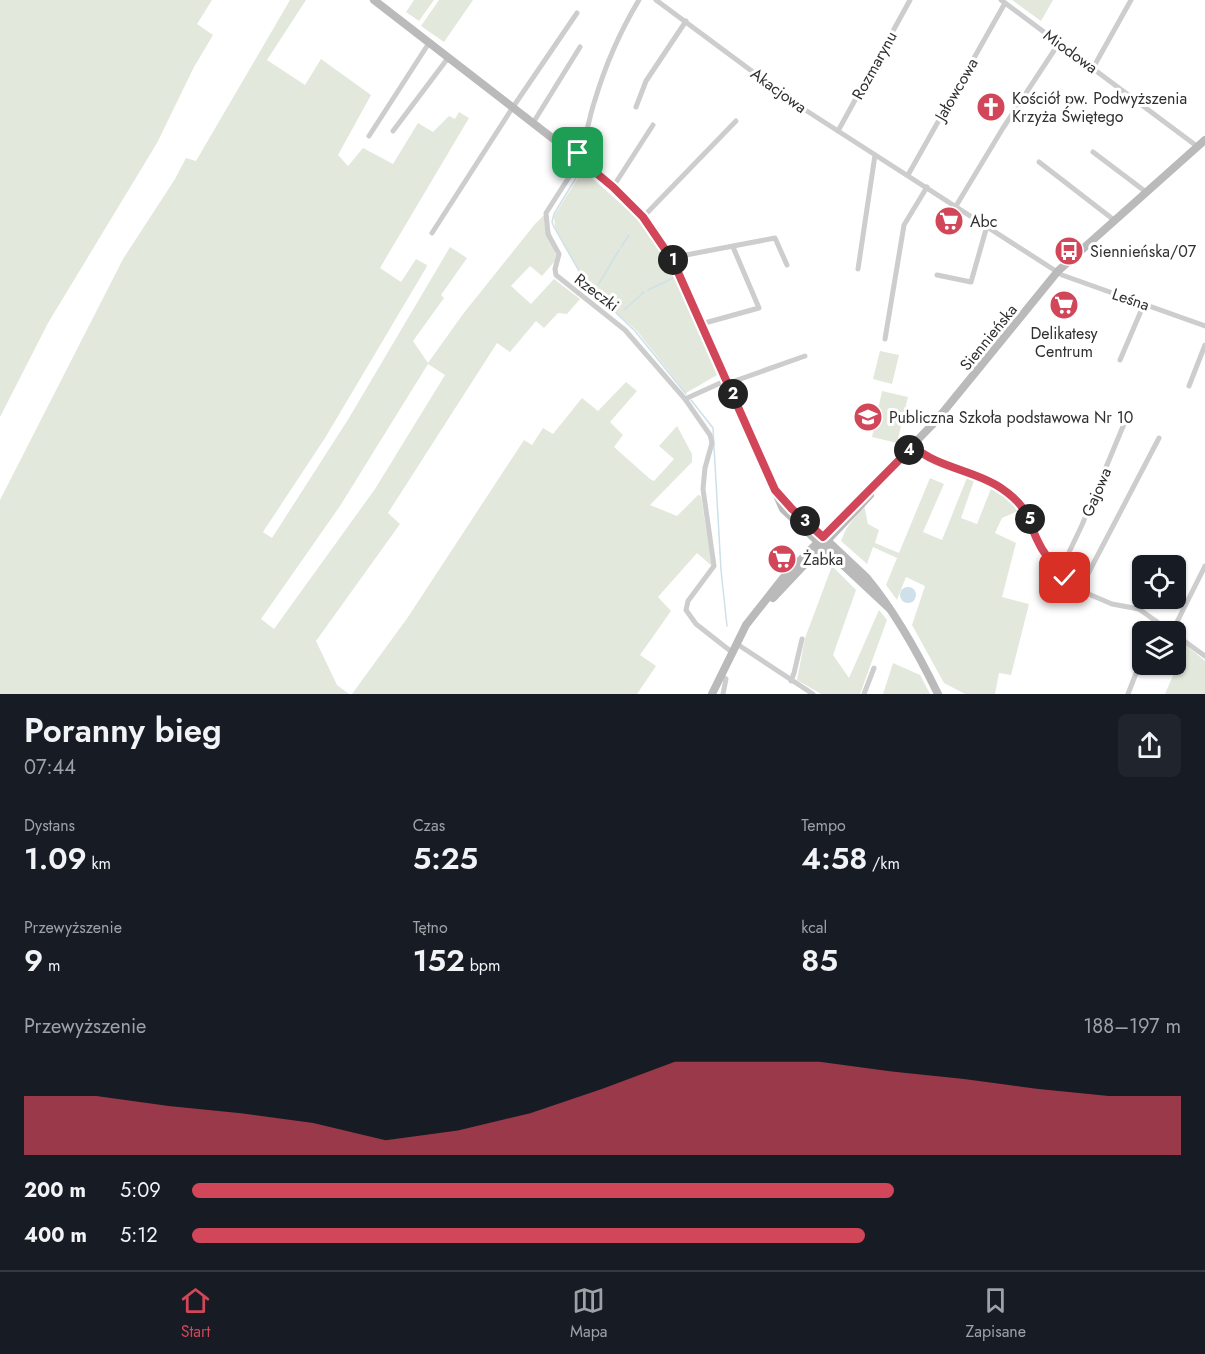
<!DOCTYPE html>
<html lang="pl">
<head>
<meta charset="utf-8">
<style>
	:root { --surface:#171b24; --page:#20242c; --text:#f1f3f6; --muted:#9ea1a6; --line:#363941; --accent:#d24659 }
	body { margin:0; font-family:Jost,sans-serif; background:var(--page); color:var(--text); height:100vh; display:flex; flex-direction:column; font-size:22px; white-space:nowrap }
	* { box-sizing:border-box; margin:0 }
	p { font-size:20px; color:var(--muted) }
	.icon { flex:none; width:33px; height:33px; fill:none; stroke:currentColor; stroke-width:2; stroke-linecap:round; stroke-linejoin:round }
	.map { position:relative; height:694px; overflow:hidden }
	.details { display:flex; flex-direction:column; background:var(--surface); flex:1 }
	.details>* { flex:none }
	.controls { position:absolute; left:1132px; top:555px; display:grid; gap:12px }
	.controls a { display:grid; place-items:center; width:54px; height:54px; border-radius:9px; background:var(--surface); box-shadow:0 2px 4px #0004; font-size:30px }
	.pin { position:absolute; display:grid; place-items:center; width:51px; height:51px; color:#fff; margin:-26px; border-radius:12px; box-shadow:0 3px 9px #0006 }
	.km { position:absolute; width:30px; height:30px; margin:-15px; border-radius:50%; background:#222; color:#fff; font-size:16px; line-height:30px; text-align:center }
	.round { display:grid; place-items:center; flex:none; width:63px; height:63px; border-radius:9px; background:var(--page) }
	.headline { display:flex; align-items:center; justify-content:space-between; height:102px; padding:0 24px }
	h1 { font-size:33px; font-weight:600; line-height:45px }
	.stats { display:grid; grid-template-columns:repeat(3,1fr); gap:9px; height:102px; padding:6px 24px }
	.stats div { display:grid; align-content:center }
	.stats b { font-size:30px; font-weight:600 }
	.stats small { font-size:16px; font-weight:400 }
	.stats p { font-size:16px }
	.chart { height:168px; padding:12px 24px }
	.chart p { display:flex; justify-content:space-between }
	.chart svg { width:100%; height:108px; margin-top:6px; fill:var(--accent); opacity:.7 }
	ul { padding:0 24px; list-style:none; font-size:20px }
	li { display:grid; grid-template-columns:96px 72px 1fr; align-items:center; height:45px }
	li i { height:15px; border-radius:8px; background:var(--accent) }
	.dock { display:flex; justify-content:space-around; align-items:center; height:84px; border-top:2px solid var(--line); background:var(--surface); font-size:16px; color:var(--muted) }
	.dock a { display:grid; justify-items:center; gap:3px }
	.dock .on { color:var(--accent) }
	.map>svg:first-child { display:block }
</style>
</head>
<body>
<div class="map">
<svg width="1205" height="694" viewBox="0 0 1205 694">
	<rect width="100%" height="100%" fill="#fff"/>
	<g fill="#e3e8dc" fill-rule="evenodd">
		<path d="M0 0H212L197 24 213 35 194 67 157 143 48 323 0 417Z"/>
		<path d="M290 0H306L267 60 305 85 321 59 371 95 338 155 348 166 363 148 393 164 418 123 433 132 449 116 455 119 459 112 469 118 380 268 401 282 416 259 427 265 426 268 325 438 263 532 272 538 349 418 450 247 467 258 441 295 444 298 413 341 428 363 463 314 535 224 546 213 556 255 555 261 542 276 530 266 511 286 531 304 554 279 580 299 567 314 558 313 544 328 536 321 510 352 497 343 388 513 400 524 316 641 337 685 349 694H0V500L123 259 175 179 186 158 196 161ZM428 364 445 375 375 489 274 629 261 619 340 506Z"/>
		<path d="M414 0H434L419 21 406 12Z"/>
		<path d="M439 0H473L444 42 421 26Z"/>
		<path d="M1012 0H1053L1041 21Z"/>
		<path d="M583 170 638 219 665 256 717 375 686 393 637 331 602 300 583 277 555 228 554 216Z"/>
		<path d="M880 351 899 355 892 384 873 379Z"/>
		<path d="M626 382 637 391 610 422 623 435 614 447 650 479 654 481 674 459 659 446 677 426 692 454V462L650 505 677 516 698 495 701 496 712 566 697 553 658 597 671 611 640 655 656 666 637 694H352L408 617 524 440 532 445 543 428 553 434 582 398 598 411Z"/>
		<path d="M882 391 908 397 897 443 872 437Z"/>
		<path d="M968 475 975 478 961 518 977 524 992 486 1020 510 1002 518 995 533 1016 543 1002 597 1029 604 1011 675 999 673 995 694H965L944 683 912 625 925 586 906 577 897 600 886 585 897 558 873 547 867 564 841 541 846 529 864 505 868 524 879 530 875 543 899 553 930 478 944 484 923 532 942 540Z"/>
		<path d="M832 566 856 590 833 655 849 678 879 610 887 620 860 694H821L797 680 805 638Z"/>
		<path d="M1186 645 1205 661V694H1165Z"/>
		<path d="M893 663 920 675 930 694H883Z"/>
	</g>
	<circle fill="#cee0e9" cx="908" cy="595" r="8"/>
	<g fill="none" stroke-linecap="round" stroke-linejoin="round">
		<g stroke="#cee0e9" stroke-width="1.5">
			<path d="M579 173 554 214 552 222 554 227 587 285 635 331 686 394"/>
			<path d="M621 247 629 235"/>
			<path d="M598 285 619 250"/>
			<path d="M648 290 673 278"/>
			<path d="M624 310 644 292"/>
			<path d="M691 400 713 428 721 570 727 626"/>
		</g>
		<g stroke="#cdcdcd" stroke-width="5">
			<path d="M656 0 796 104 1062 275 1205 326"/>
			<path d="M1001 0 1198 147"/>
			<path d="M1093 68 1131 0"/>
			<path d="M636 107 646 81 686 21"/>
			<path d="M533 123 580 47"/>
			<path d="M393 131 448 58"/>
			<path d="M838 131 910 0"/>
			<path d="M369 136 429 43"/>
			<path d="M1093 152 1146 192"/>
			<path d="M576 156C587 140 588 121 594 103 605 66 619 33 639 0"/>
			<path d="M580 160 546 213 548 234 559 254 555 269 556 275 625 330 685 399 710 435 712 443 705 468 703 489 714 566 688 601 686 610 696 624 733 653"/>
			<path d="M1039 162 1114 220"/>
			<path d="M908 175 1005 3"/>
			<path d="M613 187 653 125"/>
			<path d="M956 206 1003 128 1059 43"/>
			<path d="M643 217 736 121"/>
			<path d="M432 233 511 110 577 13"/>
			<path d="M673 261 686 255 775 238 787 265"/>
			<path d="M858 269 875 155"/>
			<path d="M937 275 971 282 987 226"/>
			<path d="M701 324 759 308 733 247"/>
			<path d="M885 339 904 225 927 187"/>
			<path d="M1120 360 1144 304"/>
			<path d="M729 383 805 356"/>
			<path d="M1189 386 1205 345"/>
			<path d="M685 399 727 380"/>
			<path d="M913 446 920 452 944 464 992 483 1019 502 1030 519 1041 548 1072 587 1112 604 1139 609 1171 632"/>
			<path d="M1058 570 1063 565 1082 525 1129 412"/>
			<path d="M1079 591 1159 438"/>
			<path d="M1152 632 1156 621"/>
			<path d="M1172 632 1205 566"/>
			<path d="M1176 635 1205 656"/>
			<path d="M737 644 813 694"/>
			<path d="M721 676 726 679 723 694"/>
			<path d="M791 681 794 673 802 639"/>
			<path d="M864 694 874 668"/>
			<path d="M1128 694 1143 655"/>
		</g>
		<g stroke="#bababa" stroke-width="8">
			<path d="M374 0 569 151 613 187 643 217 659 239 686 287 783 509 889 608"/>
			<path d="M780 496 867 578C896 613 918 653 938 694"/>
			<path d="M773 598 870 495"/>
			<path d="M712 694 746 625 783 578 935 422 1058 271 1205 140"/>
		</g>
	</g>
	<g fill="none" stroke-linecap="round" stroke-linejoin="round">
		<g stroke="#fff" stroke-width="12">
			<path id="route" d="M578 153 576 156 613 187 643 217 673 261 775 490 792 509 823 537 913 446C937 468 975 470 1001 488 1033 510 1025 520 1042 549 1048 559 1057 569 1065 578"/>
		</g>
		<use href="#route" stroke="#d24659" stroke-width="8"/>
	</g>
	<defs>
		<g id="church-disc" transform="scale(1.5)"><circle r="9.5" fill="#d24659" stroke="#fff"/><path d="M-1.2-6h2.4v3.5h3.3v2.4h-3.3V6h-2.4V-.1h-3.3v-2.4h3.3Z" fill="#fff"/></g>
		<g id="supermarket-disc" transform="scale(1.5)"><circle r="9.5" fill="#d24659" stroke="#fff"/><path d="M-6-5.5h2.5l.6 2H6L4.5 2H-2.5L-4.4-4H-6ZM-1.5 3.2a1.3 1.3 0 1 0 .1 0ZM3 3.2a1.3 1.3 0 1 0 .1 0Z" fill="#fff"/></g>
		<g id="bus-disc" transform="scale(1.5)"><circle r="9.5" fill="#d24659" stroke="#fff"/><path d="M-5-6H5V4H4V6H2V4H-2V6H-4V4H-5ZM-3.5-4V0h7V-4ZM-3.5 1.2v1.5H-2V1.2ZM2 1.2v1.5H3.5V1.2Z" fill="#fff"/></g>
		<g id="school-disc" transform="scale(1.5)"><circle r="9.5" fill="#d24659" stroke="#fff"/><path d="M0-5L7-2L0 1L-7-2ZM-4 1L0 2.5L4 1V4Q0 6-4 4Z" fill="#fff"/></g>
	</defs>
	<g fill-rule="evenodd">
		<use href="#church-disc" x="991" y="107"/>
		<use href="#supermarket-disc" x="949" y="221"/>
		<use href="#bus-disc" x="1069" y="251"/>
		<use href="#supermarket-disc" x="1064" y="305"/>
		<use href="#school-disc" x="868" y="417"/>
		<use href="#supermarket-disc" x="782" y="559"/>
	</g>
	<g text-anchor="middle" stroke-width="6" stroke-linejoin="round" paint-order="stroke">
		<g font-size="16" fill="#303030" stroke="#fff">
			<text transform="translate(1071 51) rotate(36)" y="6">Miodowa</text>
			<text transform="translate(874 65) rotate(-61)" y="6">Rozmarynu</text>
			<text transform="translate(956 89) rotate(-60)" y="6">Jałowcowa</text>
			<text transform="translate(779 90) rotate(36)" y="6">Akacjowa</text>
			<text transform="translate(597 292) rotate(37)" y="6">Rzeczki</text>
			<text transform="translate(1131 299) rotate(19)" y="6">Leśna</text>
			<text transform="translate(988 337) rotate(-51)" y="6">Siennieńska</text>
			<text transform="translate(1096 492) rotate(-67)" y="6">Gajowa</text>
		</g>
		<g font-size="16" fill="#303030" stroke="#fff" text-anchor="start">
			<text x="1012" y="104">Kościół pw. Podwyższenia<tspan x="1012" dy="18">Krzyża Świętego</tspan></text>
			<text x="970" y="227">Abc</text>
			<text x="1090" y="257">Siennieńska/07</text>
			<text x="1064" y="339" text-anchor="middle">Delikatesy<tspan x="1064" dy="18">Centrum</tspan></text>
			<text x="889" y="423">Publiczna Szkoła podstawowa Nr 10</text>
			<text x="803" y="565">Żabka</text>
		</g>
	</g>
</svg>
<div class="controls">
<a><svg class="icon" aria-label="locate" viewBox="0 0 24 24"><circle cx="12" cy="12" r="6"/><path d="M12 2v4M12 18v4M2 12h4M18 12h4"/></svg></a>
<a><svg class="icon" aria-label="layers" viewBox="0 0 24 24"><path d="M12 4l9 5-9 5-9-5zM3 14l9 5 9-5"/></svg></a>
</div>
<div class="pin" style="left:578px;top:153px;background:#1e9e55"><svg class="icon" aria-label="arrive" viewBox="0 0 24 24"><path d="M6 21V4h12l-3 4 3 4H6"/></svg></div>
<div class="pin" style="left:1065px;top:578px;background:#d93025"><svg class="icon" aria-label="check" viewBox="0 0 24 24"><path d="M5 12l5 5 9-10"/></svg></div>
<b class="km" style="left:673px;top:260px">1</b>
<b class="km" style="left:733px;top:394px">2</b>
<b class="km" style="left:805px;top:521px">3</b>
<b class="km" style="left:909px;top:450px">4</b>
<b class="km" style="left:1030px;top:519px">5</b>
</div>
<section class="details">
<div class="headline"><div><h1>Poranny bieg</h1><p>07:44</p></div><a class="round"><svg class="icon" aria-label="share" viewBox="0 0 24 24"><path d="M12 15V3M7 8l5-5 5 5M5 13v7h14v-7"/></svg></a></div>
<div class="stats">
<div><p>Dystans</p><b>1.09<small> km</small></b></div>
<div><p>Czas</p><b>5:25</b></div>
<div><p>Tempo</p><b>4:58<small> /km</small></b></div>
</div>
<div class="stats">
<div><p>Przewyższenie</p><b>9<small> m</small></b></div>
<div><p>Tętno</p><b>152<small> bpm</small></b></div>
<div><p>kcal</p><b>85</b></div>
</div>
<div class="chart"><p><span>Przewyższenie</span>188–197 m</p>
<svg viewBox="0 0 160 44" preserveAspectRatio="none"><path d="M0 44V20L10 20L20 24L30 27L40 31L50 38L60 34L70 27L80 17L90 6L100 6L110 6L120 10L130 13L140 17L150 20L160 20V44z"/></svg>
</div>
<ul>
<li><b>200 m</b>5:09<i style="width:71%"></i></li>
<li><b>400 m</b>5:12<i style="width:68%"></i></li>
</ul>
</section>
<nav class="dock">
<a class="on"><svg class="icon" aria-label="home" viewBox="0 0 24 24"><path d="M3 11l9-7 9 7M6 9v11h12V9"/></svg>Start</a>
<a><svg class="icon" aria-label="map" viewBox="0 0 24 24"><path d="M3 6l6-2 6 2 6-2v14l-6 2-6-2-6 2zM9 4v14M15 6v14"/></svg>Mapa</a>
<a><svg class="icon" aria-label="saved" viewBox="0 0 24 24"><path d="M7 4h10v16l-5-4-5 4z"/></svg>Zapisane</a>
</nav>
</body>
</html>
